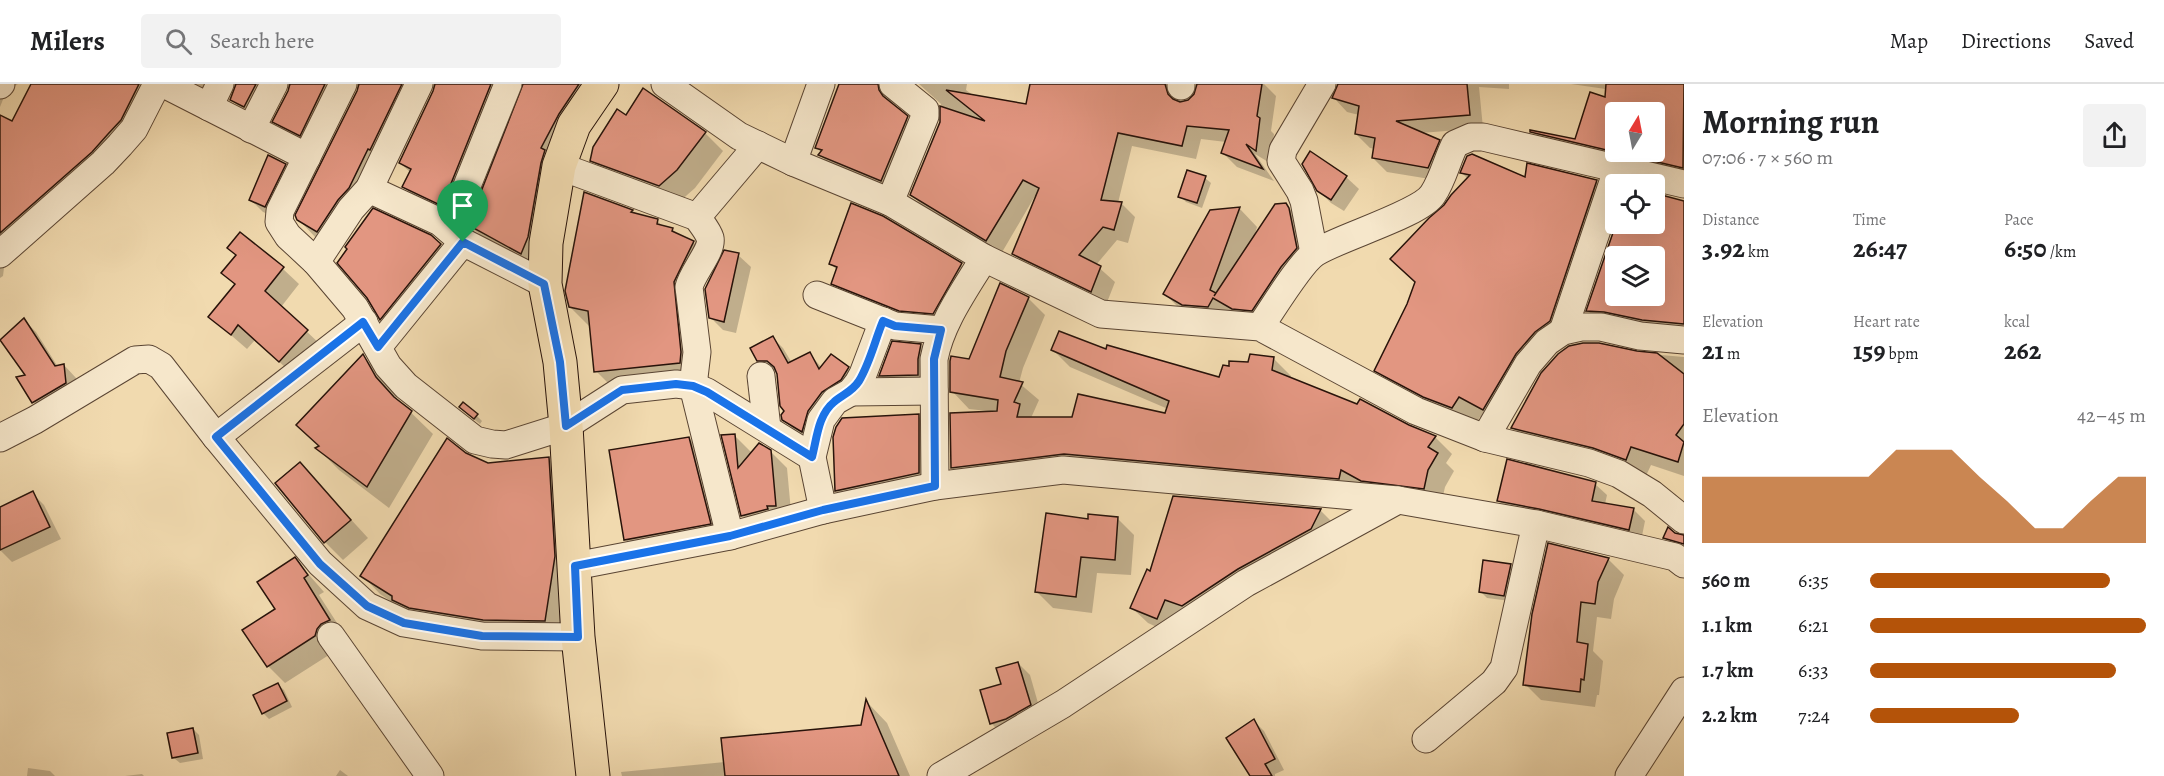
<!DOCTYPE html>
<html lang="en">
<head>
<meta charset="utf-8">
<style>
	:root { --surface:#fff; --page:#f2f2f2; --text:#202124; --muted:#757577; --line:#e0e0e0; --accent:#b45309 }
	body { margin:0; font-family:Alegreya,serif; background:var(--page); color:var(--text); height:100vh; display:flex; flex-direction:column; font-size:22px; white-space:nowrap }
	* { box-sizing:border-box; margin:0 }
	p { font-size:20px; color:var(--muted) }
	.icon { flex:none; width:33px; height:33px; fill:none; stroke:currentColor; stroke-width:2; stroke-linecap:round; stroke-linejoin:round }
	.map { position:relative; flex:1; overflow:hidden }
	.panel { display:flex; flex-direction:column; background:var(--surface); width:480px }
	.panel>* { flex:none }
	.needle { width:39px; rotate:10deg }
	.buttons { position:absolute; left:1605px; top:18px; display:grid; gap:12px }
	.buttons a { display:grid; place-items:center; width:60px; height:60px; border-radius:6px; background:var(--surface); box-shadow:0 6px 24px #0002; font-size:30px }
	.pin { position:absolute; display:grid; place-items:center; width:51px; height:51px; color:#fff; margin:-62px -26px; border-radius:50% 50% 50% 0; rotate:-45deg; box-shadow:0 0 6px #0007 }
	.pin .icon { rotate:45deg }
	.round { display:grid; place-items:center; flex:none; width:63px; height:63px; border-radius:6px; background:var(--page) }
	.overview { display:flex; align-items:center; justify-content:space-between; height:102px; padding:0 18px }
	h1 { font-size:33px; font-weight:700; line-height:45px }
	.figures { display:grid; grid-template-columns:repeat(3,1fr); gap:9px; height:102px; padding:6px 18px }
	.figures div { display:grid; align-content:center }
	.figures b { font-size:26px; font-weight:700 }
	.figures small { font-size:16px; font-weight:400 }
	.figures p { font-size:16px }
	.chart { height:168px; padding:12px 18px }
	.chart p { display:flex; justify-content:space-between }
	.chart svg { width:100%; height:108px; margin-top:6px; fill:var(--accent); opacity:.7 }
	ul { padding:0 18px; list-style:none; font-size:20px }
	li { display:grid; grid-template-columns:96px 72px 1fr; align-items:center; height:45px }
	li i { height:15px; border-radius:8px; background:var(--accent) }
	header { display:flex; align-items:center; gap:36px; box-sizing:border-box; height:84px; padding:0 30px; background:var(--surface); border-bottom:2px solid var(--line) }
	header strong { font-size:28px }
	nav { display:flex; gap:33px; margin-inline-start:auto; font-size:21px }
	.search { width:420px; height:54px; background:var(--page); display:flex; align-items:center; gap:15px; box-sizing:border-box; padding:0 21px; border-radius:6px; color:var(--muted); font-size:22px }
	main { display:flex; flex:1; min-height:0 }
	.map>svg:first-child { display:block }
</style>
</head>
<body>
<header>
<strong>Milers</strong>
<div class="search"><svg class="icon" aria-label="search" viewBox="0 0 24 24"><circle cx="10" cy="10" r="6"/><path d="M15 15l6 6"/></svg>Search here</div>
<nav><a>Map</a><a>Directions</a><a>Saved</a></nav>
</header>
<main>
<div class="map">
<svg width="1684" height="692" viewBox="0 0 1684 692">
	<rect width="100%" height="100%" fill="#f1daaf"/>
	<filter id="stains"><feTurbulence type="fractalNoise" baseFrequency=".00333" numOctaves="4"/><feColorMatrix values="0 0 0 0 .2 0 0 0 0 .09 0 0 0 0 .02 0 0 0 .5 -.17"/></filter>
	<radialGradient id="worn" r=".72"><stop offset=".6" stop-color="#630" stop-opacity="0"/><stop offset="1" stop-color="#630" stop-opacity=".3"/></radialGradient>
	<g fill="#0003" fill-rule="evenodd">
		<path d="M0 0H18L6 8 0 23Z"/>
		<path d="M33 0H609L577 50 541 188 489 160 470 141 524 3 517 7 461 139 423 122 404 103 411 89 400 79 435 3 429 6 317 155 298 135 359 4 353 6 319 69 293 56 274 37 290 3 284 6 251 35 232 16 235 4 168 5 8 177 4 184 3 192 0 194V33L13 39Z"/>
		<path d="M840 0 877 1 893 18 894 23 923 50 898 113 837 87 820 71 822 69 817 64Z"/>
		<path d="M919 0H967L966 6 974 12 1028 21 1032 0H1189L1181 7 1180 19 1190 17 1196 10 1198 0H1264L1276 12 1271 47 1274 50 1270 79 1255 70 1274 97 1237 83 1223 69 1226 58 1201 55 1196 75 1132 62 1118 119H1121L1135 133 1128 159 1117 156 1096 181 1115 198 1106 221 1028 184 1014 170 1037 113 1035 112 1001 170 926 125 911 111 942 32 941 20ZM1163 4 1176 17H1172Z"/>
		<path d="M1339 0H1509V5L1479 3 1483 44 1421 49 1439 57 1452 71 1442 97 1387 88 1373 74 1375 65 1370 64 1356 50 1359 31 1347 28 1334 14Z"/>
		<path d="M1571 0H1636L1626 8Z"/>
		<path d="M1646 0H1684V98L1551 67 1532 47 1576 57 1591 10 1638 25ZM1616 28H1654V68H1616Z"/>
		<path d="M626 33 705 49 723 67 695 104 678 119 610 94 592 76Z"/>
		<path d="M1311 69 1346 93 1359 105 1344 127 1331 119 1318 106Z"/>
		<path d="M285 81 297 93 278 134 263 128 251 116Z"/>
		<path d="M1462 89 1526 95 1596 97 1616 116 1570 258 1556 268 1537 291 1505 346 1480 333 1474 344 1397 307 1376 286 1409 221 1445 122 1468 95Z"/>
		<path d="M1205 94 1211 99 1202 124 1186 118 1180 112Z"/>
		<path d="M586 110 632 127 635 130 657 137 664 143 672 145 678 151 693 158 713 178 693 219 701 289 616 307 596 287 590 243 570 223Z"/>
		<path d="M1680 117H1684V257L1607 246 1588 227 1617 140H1654ZM1616 172H1654V212H1616Z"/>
		<path d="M1285 120 1304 139 1314 182 1270 244 1183 228 1165 210 1210 128 1240 125 1257 143 1254 153Z"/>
		<path d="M882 133 961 181 979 198 951 247 851 217 833 199 838 187 831 180Z"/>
		<path d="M240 150 283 185 299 200 281 223 323 263 296 293 255 256 247 265 210 233 235 201 223 189 237 171Z"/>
		<path d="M440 161 457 178 398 251 381 235 368 213Z"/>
		<path d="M738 171 751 183 736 249 723 246 710 233Z"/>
		<path d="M1028 214 1045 231 1023 284 1019 299 1039 316 1031 334 1166 330 1168 325 1070 283 1053 266 1107 267 1220 295 1249 280 1274 275 1291 292 1290 295 1435 353 1452 370 1446 379 1454 387 1445 403 1441 421 1082 387 969 401 952 384 987 327 969 325 952 307 970 276Z"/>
		<path d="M24 236 36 248 58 283 64 281 76 294 77 311 46 330 34 318 19 294 28 292Z"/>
		<path d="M773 254 783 264 792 279 810 270 822 284 848 285 858 295 812 357 794 346 783 335 786 327 777 287H769L758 276Z"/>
		<path d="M893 259 921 262 933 274 930 303 893 304 881 292Z"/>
		<path d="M1638 269 1684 273V392L1651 381 1645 394 1532 363 1513 344Z"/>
		<path d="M363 272 385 294 398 316 433 350 389 424 339 386 318 365Z"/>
		<path d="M466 329 476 331 482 337 480 340Z"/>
		<path d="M918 332 934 348V405L852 422 837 407Z"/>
		<path d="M735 352 752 369 770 367 787 384 792 438 759 448 743 432 723 353Z"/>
		<path d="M689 354 712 377 733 462 648 478 626 456 611 367Z"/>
		<path d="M465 370 488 380 548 374 567 393 563 555 428 542 380 510 362 491Z"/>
		<path d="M300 380 368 454 343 476 325 458Z"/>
		<path d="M1595 400 1607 411 1605 420 1633 425 1645 437 1641 457 1511 428 1499 417Z"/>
		<path d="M32 409 44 421 61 455 12 478 0 466V424Z"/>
		<path d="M1320 426 1336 442 1172 550 1148 539 1132 524 1151 489Z"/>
		<path d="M1117 434 1134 451 1131 491 1097 489 1092 529 1053 524 1037 508 1089 436Z"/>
		<path d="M1682 453H1684V467L1677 466 1665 454Z"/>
		<path d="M295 475 324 508 319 511 346 553 332 569 285 599 268 582 277 525Z"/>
		<path d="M1608 475 1624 491 1614 515 1611 535 1597 533 1593 567 1603 577 1599 611H1597L1595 623 1541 616 1525 600Z"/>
		<path d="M1510 481 1516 487 1510 517 1487 514 1481 508Z"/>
		<path d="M1018 579 1030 591 1042 633 1003 651 991 639 1003 602Z"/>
		<path d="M278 601 284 606 292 623 269 635 263 629Z"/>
		<path d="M867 618 887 639 910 692H622L621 688 725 678 862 642Z"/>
		<path d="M1254 637 1264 647 1284 686 1275 690V692H1251L1228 655Z"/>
		<path d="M193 645 199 651 203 675 180 679 174 674Z"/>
		<path d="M28 684 50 687 55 692H27Z"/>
		<path d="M340 686 348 692H336Z"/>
		<path d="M142 690 144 692H125Z"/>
	</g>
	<g fill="#e29681" stroke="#28130a" stroke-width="1.5" fill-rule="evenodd">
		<path d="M31 0H139L121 36 108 50 92 68 0 149V31L12 37Z"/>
		<path d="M236 0H256L244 23 230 16Z"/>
		<path d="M290 0H325L300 52 272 38 288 7Z"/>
		<path d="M359 0H402L370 66 368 65 349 104 338 116 317 148 297 136 295 131 357 7Z"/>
		<path d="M435 0H491L442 122 402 103 411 85 399 79 433 7Z"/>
		<path d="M523 0H579L559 30 541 64 545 66 541 79 528 153 521 170 468 141Z"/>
		<path d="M839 0H878L879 6 883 12 908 32 881 97 818 71 822 66 815 64Z"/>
		<path d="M1030 0H1165L1168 10 1173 15 1180 18 1188 16 1194 10 1197 0H1262L1257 32 1260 34 1256 67 1246 60 1263 85 1221 69 1229 46 1187 42 1182 62 1118 49 1101 116 1122 118 1114 146 1103 143 1079 171 1101 182 1091 208 1012 170 1039 104 1023 96 986 157 910 111 940 38V22L985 37 946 6 1026 20Z"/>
		<path d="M1338 0H1467L1470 31 1396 37 1440 56 1428 84 1372 74 1375 54 1355 50 1359 22 1332 14Z"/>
		<path d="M1606 0H1684L1683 84 1530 48V46L1575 55 1590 8 1605 13ZM1616 28H1654V68H1616Z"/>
		<path d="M643 4 706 48 677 86 659 102 590 77 593 63 617 25 626 31Z"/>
		<path d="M1310 67 1347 92 1331 116 1317 107 1302 80Z"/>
		<path d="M1472 70 1525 93 1527 79 1597 96 1550 237 1535 248 1516 270 1483 326 1459 313 1452 324 1423 313 1374 287 1407 220 1415 198 1390 175 1429 134 1444 121 1451 111 1470 91 1460 89 1467 72Z"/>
		<path d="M268 71 286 80 265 123 249 116Z"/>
		<path d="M1187 86 1206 92 1197 119 1178 113Z"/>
		<path d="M584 108 633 126 631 128 658 135 657 140 673 144 672 147 694 157 674 198 681 268 680 279 594 288 588 227 569 223 565 207Z"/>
		<path d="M1654 109 1684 117V240L1642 236 1604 228 1586 227 1616 140H1654ZM1616 172H1654V212H1616Z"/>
		<path d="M851 119 883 132 962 179 933 230 899 227 831 200 837 183 829 180Z"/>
		<path d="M1286 119 1289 124 1297 164 1281 183 1252 227 1232 225 1213 214 1208 223 1182 221 1163 210 1210 126 1240 123 1210 206 1216 209 1214 212 1275 120Z"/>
		<path d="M373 124 431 151 441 160 380 236 367 214 337 179 347 165 345 163Z"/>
		<path d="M240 148 284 183 265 207 308 246 279 278 238 241 231 251 208 233 235 200 221 189 236 171 227 164Z"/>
		<path d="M724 166 739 169 724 238 709 234 705 205Z"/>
		<path d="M1000 199 1029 213 1006 267 1000 293 1023 298 1014 318 1020 320 1017 333H1072L1078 310 1165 329 1169 317 1051 266 1059 247 1106 265 1107 261 1219 293 1223 281 1229 282V277L1248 278 1250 270 1274 273 1272 286 1357 320 1360 315 1409 341 1436 352 1428 363 1438 369 1428 386 1424 405 1361 397 1341 386 1339 395 1064 370 951 384 950 329 997 327 998 316 950 308V277L951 272 969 275Z"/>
		<path d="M24 234 55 282 64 280 66 299 32 319 16 293 25 291 0 256Z"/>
		<path d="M773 252 788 279 810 268 819 285 831 270 849 283 841 296 822 308 808 327 802 348 782 336 781 331 784 327 780 322 777 290 774 283 767 277H757L750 264Z"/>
		<path d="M892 257 921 260 918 275V291L879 292Z"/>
		<path d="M1583 259H1599L1637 267 1657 269 1684 290V340L1676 351 1684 358 1678 378 1631 363 1626 376 1593 364 1511 344 1541 289 1558 270 1569 262Z"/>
		<path d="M363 270 376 293 394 313 412 327 367 403 315 364 319 362 296 341Z"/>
		<path d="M463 318 478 330 474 335 459 323Z"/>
		<path d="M919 330V389L835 407 833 353 836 343 842 334Z"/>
		<path d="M735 350 738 384 759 359 771 366 776 422H767L768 425 741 432 721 351Z"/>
		<path d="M689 353 711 440 624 456 609 366Z"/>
		<path d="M447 354 466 369 488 379 549 373 555 472 545 537 483 536 409 524 392 516V512L360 492Z"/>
		<path d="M1507 375 1596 398 1592 417 1634 424 1629 446 1539 425 1497 417Z"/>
		<path d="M300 378 351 436 324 459 275 399Z"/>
		<path d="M33 407 50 443 0 466V423Z"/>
		<path d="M1173 412 1321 425 1311 445 1238 485 1182 522 1165 516 1157 535 1130 524 1147 485 1150 487Z"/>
		<path d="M1046 429 1088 435V430L1118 433 1115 476 1081 473 1076 513 1035 508Z"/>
		<path d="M1668 443 1675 449 1684 451V460L1663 454Z"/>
		<path d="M1548 459 1609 474 1598 498 1595 520 1581 518 1577 558 1588 560 1584 596 1581 595 1580 608 1523 601 1532 530Z"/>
		<path d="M295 473 308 491 304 494 330 536 321 540 317 545 315 552 267 583 242 546 275 525 257 498Z"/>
		<path d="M1483 476 1511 480 1504 512 1479 508Z"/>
		<path d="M1018 578 1031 621 1006 635 990 640 980 606 1001 600 996 584Z"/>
		<path d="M278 599 287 617 262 630 253 611Z"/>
		<path d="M866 615 899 692H725L721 654 861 641Z"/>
		<path d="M1254 635 1275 675 1265 680 1272 692H1250L1226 654Z"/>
		<path d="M193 644 198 669 172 674 167 649Z"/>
	</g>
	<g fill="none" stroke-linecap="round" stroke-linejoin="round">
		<g stroke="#5a4533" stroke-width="29">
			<g id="minor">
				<path d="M164 0 307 73"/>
				<path d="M343 0 280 127 279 138 288 152 316 178 355 224 388 282 406 302 475 356 492 360 506 361 566 342 622 306 676 300 693 302 707 308 812 373"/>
				<path d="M665 0 739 52 793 78 890 118 984 174 1101 230 1260 243 1416 327 1485 354 1589 379 1619 390 1652 410 1684 436"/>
				<path d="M1181 0V2"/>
				<path d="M0 1 1 0"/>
				<path d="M209 23 220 0"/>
				<path d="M251 45 274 0"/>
				<path d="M793 78 821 0"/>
				<path d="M559 82 697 133C701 139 708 147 710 154 713 166 692 189 689 203L697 268 693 302 730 452"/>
				<path d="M369 105 440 138 461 156"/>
				<path d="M890 118 925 32V26L893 0"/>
				<path d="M697 133 758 61"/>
				<path d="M450 144 508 0"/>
				<path d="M1314 169 1304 117 1300 107 1281 77 1283 66 1322 0"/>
				<path d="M0 170 103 79 120 61 134 45 157 0"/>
				<path d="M316 178 351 125 369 105 419 0"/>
				<path d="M817 211 895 242 941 246"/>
				<path d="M1260 243C1272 226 1300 179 1315 169 1340 153 1421 130 1433 110 1443 95 1447 76 1455 60L1471 53H1483L1684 100"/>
				<path d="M1563 247 1617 86"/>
				<path d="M378 263 463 158 545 200"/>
				<path d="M761 292 767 344"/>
				<path d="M851 308 934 307"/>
				<path d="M216 353 364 238"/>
				<path d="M0 354 35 336 135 276 149 275 161 282 216 353 320 479 367 522 404 539 482 552 578 553"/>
				<path d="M1485 354 1528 280 1547 258 1563 247 1581 243H1601L1640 252 1684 256"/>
				<path d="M935 402 934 275C941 238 965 206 984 174"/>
				<path d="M823 426 812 373 821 336 835 317 851 308 858 299 863 290 883 237"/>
				<path d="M575 482 730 452 823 426 935 402 1063 386 1398 416 1536 440 1675 473 1684 480"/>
				<path d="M331 552 430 692"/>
				<path d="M1426 655 1494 598 1504 584 1536 440"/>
				<path d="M941 692 1063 620 1246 499 1398 416"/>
				<path d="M1629 692 1684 607"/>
			</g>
		</g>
		<g stroke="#28130a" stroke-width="35">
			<path id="major" d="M593 692 578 553 566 342 560 278 545 200 546 159 559 82 574 41 602 0"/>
		</g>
		<use href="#minor" stroke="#f6e7cb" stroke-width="27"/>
		<use href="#major" stroke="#f1daaf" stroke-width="33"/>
	</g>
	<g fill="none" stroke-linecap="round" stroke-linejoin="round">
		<g stroke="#fff" stroke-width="12">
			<path id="route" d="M463 158 544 200 560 278 566 342 622 306 676 300 693 302 707 308 812 373C817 354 818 331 834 318 843 310 852 308 859 297 870 279 875 256 883 237L895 242 941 246 934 275 935 402 823 426 730 452 575 482 578 553 482 552 404 539 367 522 320 480 216 353 363 238 378 263Z"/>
		</g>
		<use href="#route" stroke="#1a73e8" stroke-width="8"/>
	</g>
	<rect width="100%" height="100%" filter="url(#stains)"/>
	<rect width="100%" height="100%" fill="url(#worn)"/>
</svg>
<div class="buttons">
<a><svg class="needle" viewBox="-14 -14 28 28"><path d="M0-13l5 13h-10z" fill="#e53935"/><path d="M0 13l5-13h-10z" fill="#757577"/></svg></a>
<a><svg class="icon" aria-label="locate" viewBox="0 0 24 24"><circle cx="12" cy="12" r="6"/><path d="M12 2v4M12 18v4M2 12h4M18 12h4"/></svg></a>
<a><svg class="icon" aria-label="layers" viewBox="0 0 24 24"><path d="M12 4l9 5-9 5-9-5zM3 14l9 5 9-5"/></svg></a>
</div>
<div class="pin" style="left:463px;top:158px;background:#1e9e55"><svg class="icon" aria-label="arrive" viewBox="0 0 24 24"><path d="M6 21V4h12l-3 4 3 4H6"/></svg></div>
</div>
<section class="panel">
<div class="overview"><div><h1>Morning run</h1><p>07:06 · 7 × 560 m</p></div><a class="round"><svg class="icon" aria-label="share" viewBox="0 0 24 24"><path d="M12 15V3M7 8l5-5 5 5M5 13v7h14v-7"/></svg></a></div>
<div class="figures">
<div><p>Distance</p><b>3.92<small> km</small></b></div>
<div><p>Time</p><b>26:47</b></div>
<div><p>Pace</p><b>6:50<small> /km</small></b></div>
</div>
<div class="figures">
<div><p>Elevation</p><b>21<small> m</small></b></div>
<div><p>Heart rate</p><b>159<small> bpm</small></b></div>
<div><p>kcal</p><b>262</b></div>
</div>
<div class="chart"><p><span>Elevation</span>42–45 m</p>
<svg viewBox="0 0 160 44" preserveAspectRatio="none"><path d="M0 44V17L10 17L20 17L30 17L40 17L50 17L60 17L70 6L80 6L90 6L100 17L110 27L120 38L130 38L140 27L150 17L160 17V44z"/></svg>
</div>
<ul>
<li><b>560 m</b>6:35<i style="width:87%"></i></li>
<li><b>1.1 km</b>6:21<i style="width:100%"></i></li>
<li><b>1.7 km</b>6:33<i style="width:89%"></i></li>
<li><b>2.2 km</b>7:24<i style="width:54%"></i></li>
</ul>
</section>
</main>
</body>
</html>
